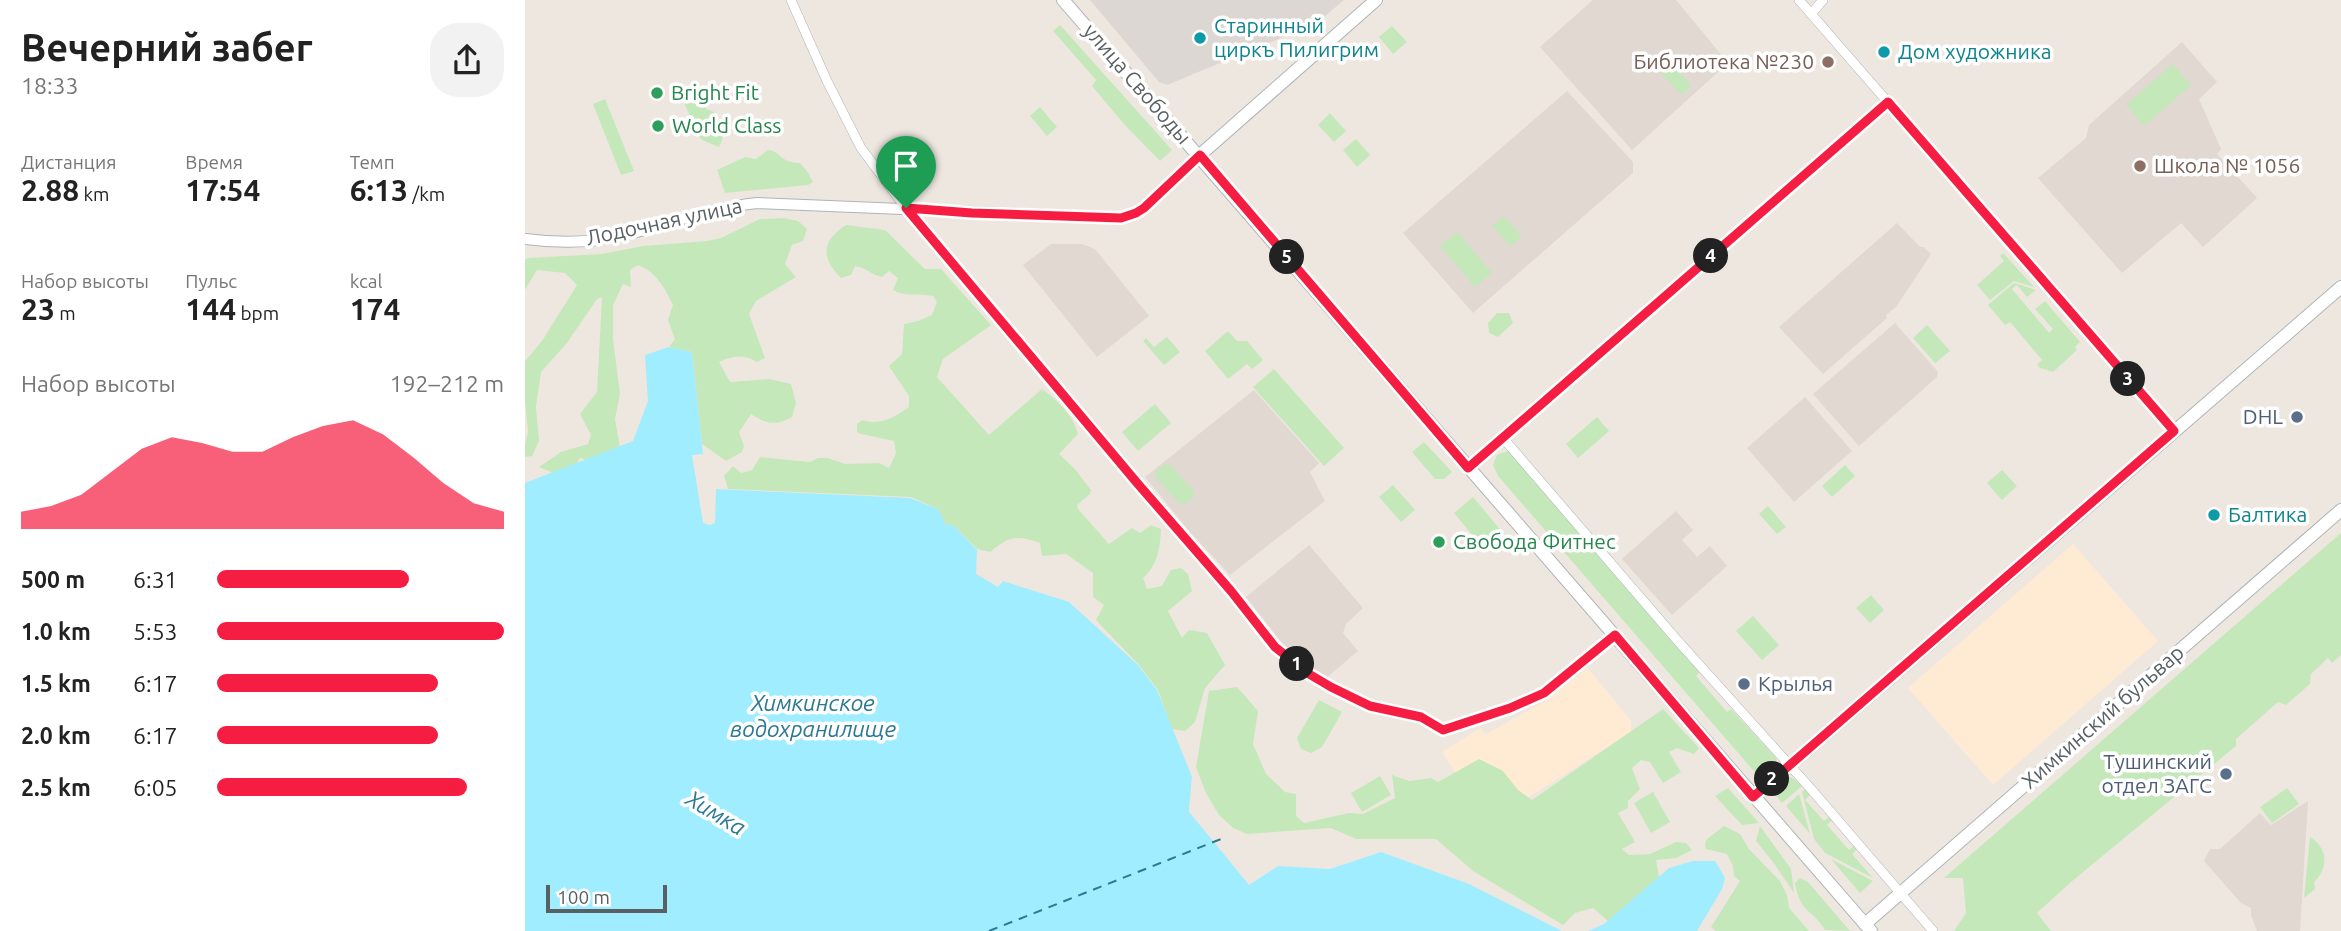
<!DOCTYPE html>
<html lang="ru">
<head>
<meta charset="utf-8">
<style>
	:root { --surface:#fff; --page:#f2f2f2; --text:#222; --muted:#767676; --accent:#f61d42 }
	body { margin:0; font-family:Ubuntu,sans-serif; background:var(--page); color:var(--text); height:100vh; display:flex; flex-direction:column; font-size:26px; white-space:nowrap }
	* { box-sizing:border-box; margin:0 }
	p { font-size:23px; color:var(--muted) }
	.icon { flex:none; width:38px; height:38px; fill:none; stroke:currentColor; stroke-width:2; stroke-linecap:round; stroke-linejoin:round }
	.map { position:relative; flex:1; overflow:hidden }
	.panel { display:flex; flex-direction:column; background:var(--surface); width:525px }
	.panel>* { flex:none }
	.scale { position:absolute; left:21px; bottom:18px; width:121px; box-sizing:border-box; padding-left:7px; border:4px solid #596063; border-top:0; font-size:19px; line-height:24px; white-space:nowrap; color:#596063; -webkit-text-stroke:5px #fff; paint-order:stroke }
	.pin { position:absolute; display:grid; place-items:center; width:60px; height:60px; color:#fff; margin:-72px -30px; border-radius:50% 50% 50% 0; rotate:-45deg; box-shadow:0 0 7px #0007 }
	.pin .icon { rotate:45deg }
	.km { position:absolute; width:35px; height:35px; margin:-18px; border-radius:50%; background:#222; color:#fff; font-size:19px; line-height:35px; text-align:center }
	.round { display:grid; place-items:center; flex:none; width:74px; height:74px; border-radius:28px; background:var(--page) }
	.head { display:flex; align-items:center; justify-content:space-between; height:119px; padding:0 21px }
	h1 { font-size:38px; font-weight:700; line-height:52px }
	.figures { display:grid; grid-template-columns:repeat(3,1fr); gap:10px; height:119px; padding:7px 21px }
	.figures div { display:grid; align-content:center }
	.figures b { font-size:30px; font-weight:700 }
	.figures small { font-size:19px; font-weight:400 }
	.figures p { font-size:19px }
	.chart { height:196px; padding:14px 21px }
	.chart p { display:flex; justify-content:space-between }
	.chart svg { width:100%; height:126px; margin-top:7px; fill:var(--accent); opacity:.7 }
	ul { padding:0 21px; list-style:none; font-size:23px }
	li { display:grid; grid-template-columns:112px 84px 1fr; align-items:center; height:52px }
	li i { height:18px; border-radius:9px; background:var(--accent) }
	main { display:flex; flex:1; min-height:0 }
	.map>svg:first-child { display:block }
</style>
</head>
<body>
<main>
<section class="panel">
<div class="head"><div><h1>Вечерний забег</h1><p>18:33</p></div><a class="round"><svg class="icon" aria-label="share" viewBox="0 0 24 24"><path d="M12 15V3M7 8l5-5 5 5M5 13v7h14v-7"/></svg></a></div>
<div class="figures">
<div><p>Дистанция</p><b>2.88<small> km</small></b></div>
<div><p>Время</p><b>17:54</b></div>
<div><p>Темп</p><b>6:13<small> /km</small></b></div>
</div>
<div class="figures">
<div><p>Набор высоты</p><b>23<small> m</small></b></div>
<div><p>Пульс</p><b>144<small> bpm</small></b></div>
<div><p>kcal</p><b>174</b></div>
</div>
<div class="chart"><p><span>Набор высоты</span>192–212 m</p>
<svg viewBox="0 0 160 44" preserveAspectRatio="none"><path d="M0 44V38L10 36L20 32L30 24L40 16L50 12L60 14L70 17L80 17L90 12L100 8L110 6L120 11L130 19L140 28L150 35L160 38V44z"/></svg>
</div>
<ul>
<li><b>500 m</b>6:31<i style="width:67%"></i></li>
<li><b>1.0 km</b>5:53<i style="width:100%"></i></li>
<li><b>1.5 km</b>6:17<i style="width:77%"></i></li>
<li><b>2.0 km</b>6:17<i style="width:77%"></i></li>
<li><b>2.5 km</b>6:05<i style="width:87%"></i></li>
</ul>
</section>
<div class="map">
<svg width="1816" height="931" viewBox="0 0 1816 931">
	<rect width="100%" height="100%" fill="#eee7e0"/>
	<g fill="#ffead4">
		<path d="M1548 544 1633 641 1468 785 1383 688Z"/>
		<path d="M1063 668 1106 721V732L962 824 917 752 955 728 961 734 1019 702Z"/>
	</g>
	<path fill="#dcd7d3" d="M565 0H819L792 23 642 85 634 82Z"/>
	<g fill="#e0d8d1">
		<path d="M1068 0H1151L1203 63 1107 150 1015 47Z"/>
		<path d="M1657 42 1692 82 1674 99 1696 149 1692 154 1732 198 1678 247 1656 223 1597 273 1513 178 1561 138 1564 125Z"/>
		<path d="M1042 91 1108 162V173L948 313 878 233Z"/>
		<path d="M1372 223 1395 247H1398L1406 254 1371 307 1361 315 1362 318 1298 374 1254 327Z"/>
		<path d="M526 244H557L570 249 624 316 572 357 498 265Z"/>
		<path d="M1370 323 1413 372 1412 377 1334 446 1288 394Z"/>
		<path d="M729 390 794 463 785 472 800 501 705 575 666 533 620 477Z"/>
		<path d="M1280 397 1327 451 1269 502 1222 448Z"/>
		<path d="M1151 511 1168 530 1157 540 1172 557 1185 546 1202 566 1147 615 1097 559Z"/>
		<path d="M784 545 838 608 821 624 818 633 833 651 800 679 758 644 721 597Z"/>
		<path d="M1783 801 1775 931H1732L1726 915V908L1716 903 1679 861 1685 849H1695L1735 813 1746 825Z"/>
	</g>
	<g fill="#c5e8ba">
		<path d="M535 25 647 150 635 161 599 124 567 86 571 80 528 31Z"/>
		<path d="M867 26 882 42 868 54 854 37Z"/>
		<path d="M1147 64 1166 86 1156 95 1136 73Z"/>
		<path d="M1648 64 1666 85 1619 126 1601 105Z"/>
		<path d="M174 88 182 90 181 98 178 104 181 109 189 112C196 125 202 134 194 147L177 140 173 135 157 98 159 94Z"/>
		<path d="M80 99 109 171 96 175 68 104Z"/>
		<path d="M515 107 532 127 522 136 505 116Z"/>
		<path d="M805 113 821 131 809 142 793 125Z"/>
		<path d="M831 139 845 155 832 167 818 150Z"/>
		<path d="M243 150C256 151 255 163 275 163L282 171 288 182 283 185 200 193 192 170 220 157 231 159Z"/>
		<path d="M979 216 997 237 985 246 967 226Z"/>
		<path d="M259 218 273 221 282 229 278 241 267 245 260 264 271 277 231 301 224 314 240 358 232 362C220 354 206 356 194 362L205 382 244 379 266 384 271 403 267 417C251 426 241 424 226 414L214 432 219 446 217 452 201 461 177 444 167 352 144 347 150 339 143 320 148 305C139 287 132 273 113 265L105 270 106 287 98 284 88 305V339L95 394 90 419 96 454 65 461 55 458 48 470 28 473 14 467 36 452 63 444 66 435 55 414 72 392 77 297 72 299 42 343 16 372 11 407 14 441 7 456 0 457V444L3 432 0 401V361L17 341 52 285 40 273 12 270 0 290V260L3 258 77 254 118 246 182 241 196 238 235 219Z"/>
		<path d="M321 225 360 230 400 269H416L466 325 418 359 412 377 464 435 517 389C532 400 548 415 553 434L534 454 549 468 566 490 565 494 552 505 553 509 584 544 607 528 615 533 626 525 636 529C635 548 633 565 618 578L622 589 637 586 646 570 656 568 663 574 667 591 643 611 657 638 664 630 682 633 700 665 680 688 670 722 660 731 647 729 633 690 613 664 571 620 579 605 568 597V573L541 554 517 556 515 543C491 535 485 536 465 552L452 549 428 525H421L413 509 386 497 203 489 199 476 208 466 216 473 227 470 235 457 285 462 293 458H303L320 464 354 463 364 468 371 453 369 441 336 434 332 432V424L337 420C355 426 370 417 384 407V396L364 366 377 354 379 324 393 321 407 315 412 302 408 296C394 293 380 297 368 290L373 278 364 271 357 277C346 275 342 268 330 266L326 275 316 278C296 258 296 241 321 225Z"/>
		<path d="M932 232 967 273 950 287 915 246Z"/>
		<path d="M1478 253 1509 287 1489 281 1465 300 1452 285 1479 261 1475 256Z"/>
		<path d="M1489 283 1511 290 1502 297 1492 285 1487 289 1524 333 1528 329 1510 309 1520 301 1555 342 1550 347 1552 350 1528 372 1515 368 1512 364 1517 360 1485 322 1480 325 1463 305Z"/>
		<path d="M972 313H984L988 323 973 337 964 333 963 323Z"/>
		<path d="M1402 325 1425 351 1410 363 1388 338Z"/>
		<path d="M703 331 712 341H722L738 360 727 369 722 364 703 379 680 351Z"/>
		<path d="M642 337 655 352 639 365 618 341 621 338 629 347Z"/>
		<path d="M749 369 819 448 799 466 728 387Z"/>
		<path d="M630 404 646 423 613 451 597 432Z"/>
		<path d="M1072 417 1084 431 1053 458 1041 444Z"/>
		<path d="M899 442 927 472 919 479H910L887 452Z"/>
		<path d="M983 451 1175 672 1171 676 1202 712 1206 709 1251 758 1252 763 1242 775 1234 777 973 476 968 465 972 455Z"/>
		<path d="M640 464 645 465 668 490 669 496 660 504 654 503 631 478 630 472Z"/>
		<path d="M1320 465 1330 476 1307 497 1297 486Z"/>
		<path d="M1477 470 1492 486 1477 500 1462 483Z"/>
		<path d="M868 485 890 510 876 522 854 497Z"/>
		<path d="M948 497 979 534 960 550 929 513Z"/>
		<path d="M1243 506 1261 527 1252 534 1234 514Z"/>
		<path d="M1816 533V655L1807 663 1803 658 1786 674 1785 684 1761 705 1753 702 1711 739V746L1546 882 1512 913 1526 931H1429L1441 913 1438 878H1419Z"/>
		<path d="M1346 595 1359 610 1345 623 1331 608Z"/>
		<path d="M1228 616 1254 645 1237 660 1211 631Z"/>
		<path d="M712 687 733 711 728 744 741 774 760 792 771 794V816L779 823 824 813 838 814 870 798 867 775 884 781 906 778 913 782 954 759 978 771 993 790 1007 800 1138 709 1174 748 1169 754 1152 748 1144 752 1156 772 1138 783 1125 762 1116 760 1107 768 1115 789 1103 801V808L1093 813 1110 842 1097 849 1104 855 1125 854 1151 842 1161 843 1167 850 1151 858 1131 860 1134 877 1083 921 1068 908 1050 913 1038 925 948 871 911 839H831L806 828 722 834 708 828 694 815 681 793 671 767 684 691Z"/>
		<path d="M794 700 817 712 797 747 786 753 776 749 772 738Z"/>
		<path d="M855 776 866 795 837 812 826 793Z"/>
		<path d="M1264 777 1269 779 1277 786 1257 803 1245 789 1256 780Z"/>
		<path d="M1203 788 1234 823 1217 825 1190 796Z"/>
		<path d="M1762 788 1774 804 1747 823 1735 807Z"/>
		<path d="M1280 789 1285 795 1280 800 1299 821 1304 817 1307 820 1302 825 1324 850 1329 846 1332 849 1327 854 1348 878 1300 853 1289 839 1277 792Z"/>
		<path d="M1128 792 1145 822 1126 833 1109 803Z"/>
		<path d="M1274 794 1285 834 1261 806Z"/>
		<path d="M1199 826 1215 834 1224 849 1255 881 1262 895 1264 908 1284 931H1191L1186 927 1215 881 1209 876 1208 866 1202 854 1181 849 1180 844 1182 839Z"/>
		<path d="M1235 826 1266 869 1269 893 1248 862 1231 841Z"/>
		<path d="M1785 837C1803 848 1804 868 1789 882L1790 889 1779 898Z"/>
		<path d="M1306 859 1348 881 1335 893Z"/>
		<path d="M1275 878 1283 882 1325 931 1300 930C1288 909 1275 914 1270 883Z"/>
	</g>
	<g fill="#9fedff">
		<path d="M144 347 167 352 178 454 167 455 178 523 185 525 190 523 191 489 385 498 413 509 421 525H428L452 550 451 574 473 587 478 581 544 602 613 665 632 690 667 777 664 812 724 884 753 866 805 869 856 852 944 884 1037 931H0V483L108 441 123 401 120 355Z"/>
		<path d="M1168 861H1190L1200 878 1197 889 1172 931H1063L1079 924 1144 868Z"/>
	</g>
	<path fill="#eee7e0" d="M667 777 670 780 667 810 725 880 751 864 753 866 724 885 664 811Z"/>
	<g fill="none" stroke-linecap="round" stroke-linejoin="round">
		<path stroke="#2c7993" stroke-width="2" stroke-dasharray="9 7" stroke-linecap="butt" d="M464 931 696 839"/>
		<g stroke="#aeb4b7" stroke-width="10">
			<g id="minor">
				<path d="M266 0 302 81 336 148 381 208 613 484 706 591 750 647 784 674 806 687 845 706 896 717 918 730 1009 699 1024 689 1090 635"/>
				<path d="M1274 0 1649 431"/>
				<path d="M1286 14 1298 0"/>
				<path d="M978 438 1152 640 1286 789 1408 931"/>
				<path d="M943 468 1363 102"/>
			</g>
		</g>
		<g stroke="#aeb4b7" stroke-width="12">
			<path id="tertiary" d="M0 239C31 243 65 243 96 236 142 225 185 208 232 203L596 218 611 213 619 208 675 155"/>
		</g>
		<g stroke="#adb4b8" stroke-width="14">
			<g id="secondary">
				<path d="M538 0 1346 931"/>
				<path d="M675 155 851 0"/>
				<path d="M1228 797 1816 287"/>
				<path d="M1340 924 1816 510"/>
			</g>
		</g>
		<use href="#minor" stroke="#fff" stroke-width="9"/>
		<use href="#tertiary" stroke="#fff" stroke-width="10"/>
		<use href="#secondary" stroke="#fff" stroke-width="12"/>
	</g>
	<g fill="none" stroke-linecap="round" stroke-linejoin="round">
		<g stroke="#fff" stroke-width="14">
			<path id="route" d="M1363 102 1649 431 1228 797 1090 635 1019 693 985 708 918 730 896 717 845 706 806 687 784 674 750 647 706 591 613 484 381 208 447 213 596 218 611 213 619 208 675 155 943 468Z"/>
		</g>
		<use href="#route" stroke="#f61d42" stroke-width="9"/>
	</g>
	<g fill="#0f9aa8" stroke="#fff" stroke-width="2.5">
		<circle cx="675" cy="38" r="7"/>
		<circle cx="1359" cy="52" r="7"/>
		<circle cx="1689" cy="515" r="7"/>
	</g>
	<g fill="#8d6e63" stroke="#fff" stroke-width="2.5">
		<circle cx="1303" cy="62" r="7"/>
		<circle cx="1615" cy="166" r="7"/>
	</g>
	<g fill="#2e9e5b" stroke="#fff" stroke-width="2.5">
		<circle cx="132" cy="93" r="7"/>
		<circle cx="133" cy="126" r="7"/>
		<circle cx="914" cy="542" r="7"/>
	</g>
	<g fill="#5c6f8a" stroke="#fff" stroke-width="2.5">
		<circle cx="1772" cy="417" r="7"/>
		<circle cx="1219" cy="684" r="7"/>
		<circle cx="1701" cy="774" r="7"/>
	</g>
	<g text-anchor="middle" stroke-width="7" stroke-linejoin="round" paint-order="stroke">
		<g font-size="21" fill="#0d838f" stroke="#fff" text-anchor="start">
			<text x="689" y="33">Старинный<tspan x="689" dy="24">циркъ Пилигрим</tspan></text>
			<text x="1373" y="59">Дом художника</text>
			<text x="1703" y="522">Балтика</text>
		</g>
		<g font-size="21" fill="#785e54" stroke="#fff" text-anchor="end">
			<text x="1289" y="69">Библиотека №230</text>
			<text x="1629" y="173" text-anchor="start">Школа № 1056</text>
		</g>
		<g font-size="21" fill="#596063" stroke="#fff">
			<text transform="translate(612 84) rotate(49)" y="7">улица Свободы</text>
			<text transform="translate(139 222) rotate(-12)" y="7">Лодочная улица</text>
			<text transform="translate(1578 717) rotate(-41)" y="7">Химкинский бульвар</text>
		</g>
		<g font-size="21" fill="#27864d" stroke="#fff" text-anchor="start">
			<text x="146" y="100">Bright Fit</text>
			<text x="147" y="133">World Class</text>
			<text x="928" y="549">Свобода Фитнес</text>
		</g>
		<g font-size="21" fill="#4e5e75" stroke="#fff" text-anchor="end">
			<text x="1758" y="424">DHL</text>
			<text x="1233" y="691" text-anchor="start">Крылья</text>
			<text x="1687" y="769">Тушинский<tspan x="1687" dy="24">отдел ЗАГС</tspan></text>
		</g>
		<g font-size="23" font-style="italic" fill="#2c7993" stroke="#fff">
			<text x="288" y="711">Химкинское<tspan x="288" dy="26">водохранилище</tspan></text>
			<text transform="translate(191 813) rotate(31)" y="8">Химка</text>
		</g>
	</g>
</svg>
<div class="scale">100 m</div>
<div class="pin" style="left:381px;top:208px;background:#1e9e55"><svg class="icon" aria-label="arrive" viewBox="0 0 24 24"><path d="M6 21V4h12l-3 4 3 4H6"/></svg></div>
<b class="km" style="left:772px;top:664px">1</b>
<b class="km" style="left:1247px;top:779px">2</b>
<b class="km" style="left:1603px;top:379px">3</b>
<b class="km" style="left:1186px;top:256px">4</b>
<b class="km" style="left:762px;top:257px">5</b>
</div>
</main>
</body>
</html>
